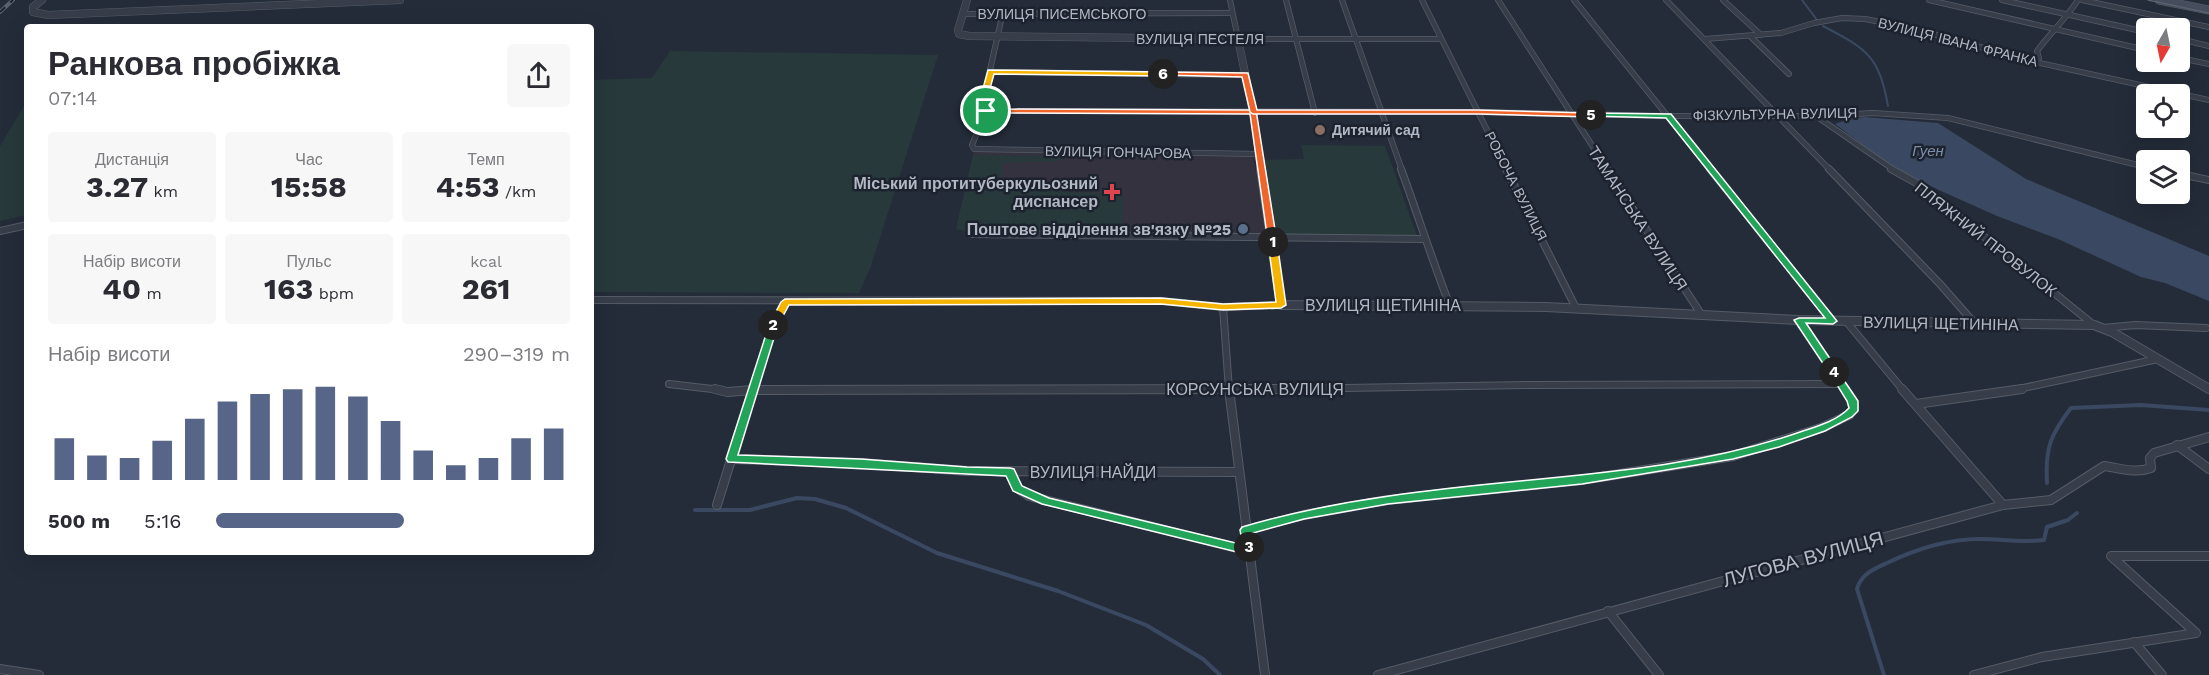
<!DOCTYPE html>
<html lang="uk">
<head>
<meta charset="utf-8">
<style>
	:root { --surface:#fff; --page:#f7f7f7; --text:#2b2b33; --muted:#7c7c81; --accent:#576688 }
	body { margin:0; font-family:"Work Sans",sans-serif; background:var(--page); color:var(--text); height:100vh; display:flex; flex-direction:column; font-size:22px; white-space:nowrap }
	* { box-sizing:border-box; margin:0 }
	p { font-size:20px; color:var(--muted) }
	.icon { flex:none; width:33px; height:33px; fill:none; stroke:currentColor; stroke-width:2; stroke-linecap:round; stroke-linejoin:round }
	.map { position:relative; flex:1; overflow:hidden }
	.panel { position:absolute; left:24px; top:24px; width:570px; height:531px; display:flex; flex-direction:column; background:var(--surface); border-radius:6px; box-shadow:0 6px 24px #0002 }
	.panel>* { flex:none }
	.needle { width:39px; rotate:189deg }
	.controls { position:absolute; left:2136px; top:18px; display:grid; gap:12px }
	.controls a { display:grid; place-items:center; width:54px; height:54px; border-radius:6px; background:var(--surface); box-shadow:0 6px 24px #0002; font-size:30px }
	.pin { position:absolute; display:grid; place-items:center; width:51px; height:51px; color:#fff; margin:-26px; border:3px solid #fff; border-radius:50%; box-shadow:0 2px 6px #0007 }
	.km { position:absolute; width:30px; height:30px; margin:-15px; border-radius:50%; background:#222; color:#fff; font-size:16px; line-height:30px; text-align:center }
	.round { display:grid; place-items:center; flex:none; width:63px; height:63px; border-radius:6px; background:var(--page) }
	.overview { display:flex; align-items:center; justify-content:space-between; height:102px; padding:0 24px }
	h1 { font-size:33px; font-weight:700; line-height:45px }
	.figures { display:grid; grid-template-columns:repeat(3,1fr); gap:9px; height:102px; padding:6px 24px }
	.figures div { display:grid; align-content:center; border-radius:6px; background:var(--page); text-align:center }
	.figures b { font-size:30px; font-weight:700 }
	.figures small { font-size:16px; font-weight:400 }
	.figures p { font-size:16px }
	.chart { height:168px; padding:12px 24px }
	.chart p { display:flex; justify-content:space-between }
	.chart svg { width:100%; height:108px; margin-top:6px; stroke:var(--accent); stroke-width:6 }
	ul { padding:0 24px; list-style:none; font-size:20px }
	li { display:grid; grid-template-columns:96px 72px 1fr; align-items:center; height:45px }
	li i { height:15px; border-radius:8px; background:var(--accent) }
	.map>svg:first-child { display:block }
</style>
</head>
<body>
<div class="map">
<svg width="2209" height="675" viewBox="0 0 2209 675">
	<rect width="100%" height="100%" fill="#242c39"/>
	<path fill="#34323e" d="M974 151 1253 156 1267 236 956 229Z"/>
	<g fill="#27393b">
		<path d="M670 51 938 55 871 266 859 293 591 292V80L652 78Z"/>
		<path d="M27 101V215L0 221V146Z"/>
		<path d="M1301 145 1385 146 1417 236H1275L1262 160 1304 159Z"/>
		<path d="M973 155 1072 156 1056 161 1003 163 1000 186H1061V192L1123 194 1122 234 971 232 956 229Z"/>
	</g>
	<path fill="#3a4961" d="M1864 117 1938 123 2026 179 2209 256V301L2165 283 2141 277 2058 239 1997 216 1941 191 1893 168 1835 124 1849 119Z"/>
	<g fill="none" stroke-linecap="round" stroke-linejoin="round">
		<g stroke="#3a4961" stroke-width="2">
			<path d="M1802 0 1817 20"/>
			<path d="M1823 26C1867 49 1879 56 1888 106"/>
		</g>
		<g stroke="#3a4961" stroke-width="4">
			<path d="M2047 483C2045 449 2050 435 2071 408L2141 405 2209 410"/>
			<path d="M695 510H750L797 498 815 499 846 508 937 553 1058 591 1146 625 1203 659 1220 675"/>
			<path d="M1884 675 1857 589C1861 574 1874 569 1887 563 1916 549 1947 539 1980 539 2001 539 2022 543 2044 540L2047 527 2068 520 2077 513"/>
		</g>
		<g stroke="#555c67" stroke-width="6">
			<g id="minor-far2">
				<path d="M1230 0 1238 39H1441"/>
				<path d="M1286 0 1315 113"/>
				<path d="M1342 0 1402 170"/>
				<path d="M1422 0 1507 170"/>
				<path d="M1498 0 1608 170"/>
				<path d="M1574 0 1711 170"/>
				<path d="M1666 0 1830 170"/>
				<path d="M1723 0 1761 35"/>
				<path d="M1929 0 2146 50"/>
				<path d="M2002 0 2146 32"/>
				<path d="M2082 0 2209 27"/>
				<path d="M1003 12 985 92 986 111 972 145 974 149 1258 154"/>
				<path d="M964 14 1231 13"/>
				<path d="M1750 36 1789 74"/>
				<path d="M1705 39 1781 33 1814 23 1842 18 1865 19 1911 28 2031 61 2209 100"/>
				<path d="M2180 39 2209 46"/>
				<path d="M2180 58 2209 64"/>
				<path d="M2034 61 2039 58 2037 51C2050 33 2066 19 2078 0"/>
				<path d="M991 72 1245 75"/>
				<path d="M986 111 1478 112 1668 116H1821L1873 113 1948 118 2146 167"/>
				<path d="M1816 116 1894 170"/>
			</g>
		</g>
		<g stroke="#555c67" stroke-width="8">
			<g id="minor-far1">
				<path d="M1401 169C1418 215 1432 260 1450 306"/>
				<path d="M1506 169 1576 308"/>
				<path d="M1607 169 1701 314"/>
				<path d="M1710 169 1833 321"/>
				<path d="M1829 169 1940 284 1976 325"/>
				<path d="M1891 169 1920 185 2094 325"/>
				<path d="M2180 174 2209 180"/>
				<path d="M0 231 27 225"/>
				<path d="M972 234 1424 239"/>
				<path d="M591 300 1161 301 1223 307 1281 305"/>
				<path d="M1223 307 1229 390"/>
				<path d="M1799 320 1846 390"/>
				<path d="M1846 321 1903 390"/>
				<path d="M2103 328 2135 325 2206 328"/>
				<path d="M669 384 721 390"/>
				<path d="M748 390H1228L1529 385 1842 384"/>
				<path d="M753 390 773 326 785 302"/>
				<path d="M2014 390 2158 359"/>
			</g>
		</g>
		<g stroke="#555c67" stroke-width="10">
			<g id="minor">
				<path d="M715 389 727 392 753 390 1295 389"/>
				<path d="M1229 389 1265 675"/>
				<path d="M1902 389 2003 505"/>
				<path d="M1916 404 2022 389"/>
				<path d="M2177 445 2209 469"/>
				<path d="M732 459 861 463 967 471 1238 472"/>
				<path d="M1010 472 1017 488 1029 496 1249 551"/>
				<path d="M717 505 753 389"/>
				<path d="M1246 530 1304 515 1388 500 1582 480 1733 456 1821 428 1849 415 1854 409 1853 401 1845 389"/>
				<path d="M1608 611 1659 675"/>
				<path d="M2134 642 2162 675"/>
				<path d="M0 669 39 675"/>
				<path d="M1378 675 2003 505 2051 500 2104 466C2120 468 2135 474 2151 468L2150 458 2154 453 2209 437"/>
				<path d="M1974 675 2042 657 2196 633 2111 556H2209"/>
			</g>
		</g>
		<g stroke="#555c67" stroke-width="8">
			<g id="tertiary-far1">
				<path d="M42 0 33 7V12L48 15 400 0"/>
				<path d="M967 0 958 30 959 34 969 36 1238 39 1253 112 1261 170"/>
			</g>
		</g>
		<g stroke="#555c67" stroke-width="10">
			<path id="tertiary" d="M1261 169 1281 305 1546 307 1799 320 2094 325 2112 332 2209 389"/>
		</g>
		<g stroke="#555c67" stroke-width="9">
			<path id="secondary" d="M2159 0 2209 10"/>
		</g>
		<use href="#minor-far2" stroke="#373e49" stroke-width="4.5"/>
		<use href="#minor-far1" stroke="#373e49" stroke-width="6"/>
		<use href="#minor" stroke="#373e49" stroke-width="8"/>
		<use href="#tertiary-far1" stroke="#373e49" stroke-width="7"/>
		<use href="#tertiary" stroke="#373e49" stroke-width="8"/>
		<use href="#secondary" stroke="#464d5c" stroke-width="8"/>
		<path stroke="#5a6270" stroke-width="1.5" d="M2148 0 2209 13"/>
		<g stroke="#5a6270" stroke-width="4">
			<path id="rail" d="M0 12 13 0"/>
		</g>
		<use href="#rail" stroke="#1d232e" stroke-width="2" stroke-dasharray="7" stroke-linecap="butt"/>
	</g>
	<path fill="#f0652b" stroke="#fff" stroke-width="1.5" d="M983 109 1256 110 1277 242 1273 245 1268 242 1250 114 986 113Z"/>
	<path fill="#f5b400" stroke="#fff" stroke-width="1.5" d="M1273 239 1277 242 1286 305 1281 308 1223 310 1161 304 789 305 777 327 769 325 781 302 785 299 1161 298 1223 304 1276 302 1268 242Z"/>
	<path fill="#22a559" stroke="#fff" stroke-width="1.5" d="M773 322 778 325 738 455 861 459 967 467 1010 468 1014 469 1022 486 1049 498 1244 545 1249 543 1253 544 1255 551 1249 555 1042 504 1013 491 1006 476 728 462 726 459 769 325Z"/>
	<path fill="#22a559" stroke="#fff" stroke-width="1.5" d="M1834 369 1837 370 1858 401V411L1852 417 1825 431 1779 447 1733 459 1582 484 1388 504 1304 519 1253 533 1255 547 1253 551 1249 552 1243 547 1240 530 1242 527C1290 513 1339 503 1389 496 1525 475 1668 478 1800 432 1815 427 1837 421 1849 408L1847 401 1829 372Z"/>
	<path fill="#22a559" stroke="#fff" stroke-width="1.5" d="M1591 113 1671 114 1837 321 1833 324 1806 323 1839 372 1837 374H1830L1794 320 1799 318H1825L1666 118 1589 116Z"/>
	<path fill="#f0652b" stroke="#fff" stroke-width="1.5" d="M1163 72 1248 73 1257 110H1478L1591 113 1595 115 1591 117 1478 114H1253L1250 112 1242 77 1161 75Z"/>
	<path fill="#f5b400" stroke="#fff" stroke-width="1.5" d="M988 70 1163 72 1167 74 1163 76 994 74 989 92 990 111 986 113 982 111V92Z"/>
	<circle fill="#8d6e63" stroke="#1d232e" stroke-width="2" cx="1320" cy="130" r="6"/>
	<path fill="#e0444e" stroke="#1d232e" stroke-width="2" d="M1109 183h6v6h6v6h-6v6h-6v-6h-6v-6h6z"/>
	<circle fill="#5c6f8a" stroke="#1d232e" stroke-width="2" cx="1243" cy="229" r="6"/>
	<g text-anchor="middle" stroke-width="5" stroke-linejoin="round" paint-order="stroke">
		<g font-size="14" fill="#b2b9c5" stroke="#1d232e">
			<text x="1062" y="19">ВУЛИЦЯ ПИСЕМСЬКОГО</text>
			<text x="1200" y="44">ВУЛИЦЯ ПЕСТЕЛЯ</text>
			<text transform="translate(1958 42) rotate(14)" y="5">ВУЛИЦЯ ІВАНА ФРАНКА</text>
			<text transform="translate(1775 114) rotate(-1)" y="5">ФІЗКУЛЬТУРНА ВУЛИЦЯ</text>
			<text transform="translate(1118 152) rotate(1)" y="5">ВУЛИЦЯ ГОНЧАРОВА</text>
			<text transform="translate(1516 186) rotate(63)" y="5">РОБОЧА ВУЛИЦЯ</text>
		</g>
		<g font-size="14" font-weight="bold" fill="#b2b9c5" stroke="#1d232e" text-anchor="start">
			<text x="1332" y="135">Дитячий сад</text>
		</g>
		<g font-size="15" font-style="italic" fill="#7c8eab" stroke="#1d232e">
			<text x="1928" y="156">Гуен</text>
		</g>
		<g font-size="16" font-weight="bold" fill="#b2b9c5" stroke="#1d232e" text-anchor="end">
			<text x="1098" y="189">Міський протитуберкульозний<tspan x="1098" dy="18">диспансер</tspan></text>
			<text x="1231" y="235">Поштове відділення зв'язку №25</text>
		</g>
		<g font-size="16" fill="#b2b9c5" stroke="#1d232e">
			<text transform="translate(1638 218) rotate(57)" y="6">ТАМАНСЬКА ВУЛИЦЯ</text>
			<text transform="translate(1986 239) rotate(38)" y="6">ПЛЯЖНИЙ ПРОВУЛОК</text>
			<text x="1383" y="311">ВУЛИЦЯ ЩЕТИНІНА</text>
			<text transform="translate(1941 323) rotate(1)" y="6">ВУЛИЦЯ ЩЕТИНІНА</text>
			<text x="1255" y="395">КОРСУНСЬКА ВУЛИЦЯ</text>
			<text x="1093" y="478">ВУЛИЦЯ НАЙДИ</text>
		</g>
		<g font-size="20" fill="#b2b9c5" stroke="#1d232e">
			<text transform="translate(1803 559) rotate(-15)" y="7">ЛУГОВА ВУЛИЦЯ</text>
		</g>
	</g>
</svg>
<div class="controls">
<a><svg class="needle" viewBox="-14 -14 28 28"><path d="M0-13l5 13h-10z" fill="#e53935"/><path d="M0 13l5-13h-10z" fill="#7c7c81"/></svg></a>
<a><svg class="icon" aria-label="locate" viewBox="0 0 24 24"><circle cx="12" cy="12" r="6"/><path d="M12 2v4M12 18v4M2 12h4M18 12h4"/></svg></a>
<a><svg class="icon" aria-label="layers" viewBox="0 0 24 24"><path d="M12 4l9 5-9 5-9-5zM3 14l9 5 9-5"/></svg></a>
</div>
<div class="pin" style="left:986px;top:111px;background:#1e9e55"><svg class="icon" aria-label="arrive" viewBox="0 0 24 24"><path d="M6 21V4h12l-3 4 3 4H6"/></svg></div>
<b class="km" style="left:1273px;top:242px">1</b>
<b class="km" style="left:773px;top:325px">2</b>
<b class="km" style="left:1249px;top:547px">3</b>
<b class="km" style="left:1834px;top:372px">4</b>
<b class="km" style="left:1591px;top:115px">5</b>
<b class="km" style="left:1163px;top:74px">6</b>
<section class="panel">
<div class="overview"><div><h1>Ранкова пробіжка</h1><p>07:14</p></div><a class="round"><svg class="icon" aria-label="share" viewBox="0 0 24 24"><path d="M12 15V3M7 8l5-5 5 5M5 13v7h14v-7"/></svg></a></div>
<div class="figures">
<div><p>Дистанція</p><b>3.27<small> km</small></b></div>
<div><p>Час</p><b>15:58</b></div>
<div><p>Темп</p><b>4:53<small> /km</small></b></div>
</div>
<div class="figures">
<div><p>Набір висоти</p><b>40<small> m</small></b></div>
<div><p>Пульс</p><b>163<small> bpm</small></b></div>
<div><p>kcal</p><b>261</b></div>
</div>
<div class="chart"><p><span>Набір висоти</span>290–319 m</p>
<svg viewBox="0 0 160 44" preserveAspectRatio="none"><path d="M5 44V27M15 44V34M25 44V35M35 44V28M45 44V19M55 44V12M65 44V9M75 44V7M85 44V6M95 44V10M105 44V20M115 44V32M125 44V38M135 44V35M145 44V27M155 44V23"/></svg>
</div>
<ul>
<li><b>500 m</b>5:16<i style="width:53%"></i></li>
</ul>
</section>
</div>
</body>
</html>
